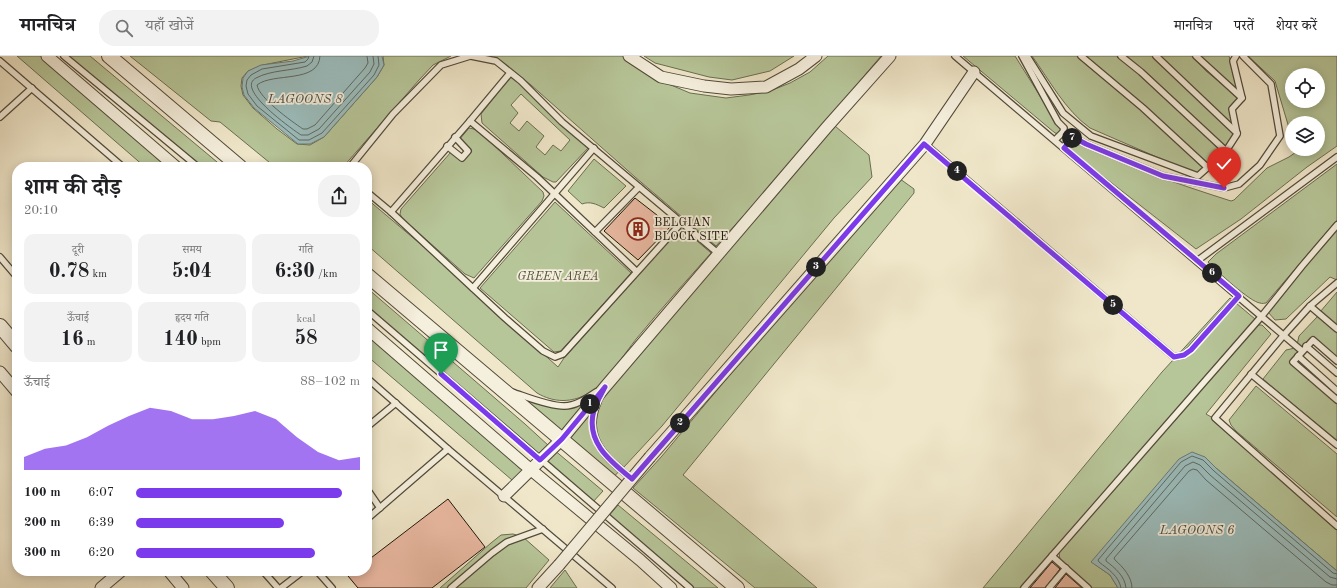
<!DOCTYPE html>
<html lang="hi">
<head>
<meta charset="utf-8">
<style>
	:root { --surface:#fff; --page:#f2f2f2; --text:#202124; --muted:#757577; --line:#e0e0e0; --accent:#7c3aed }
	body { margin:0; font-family:"Old Standard TT","Noto Serif Devanagari",serif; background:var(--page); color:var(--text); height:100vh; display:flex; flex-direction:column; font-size:15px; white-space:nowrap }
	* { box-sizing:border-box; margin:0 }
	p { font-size:13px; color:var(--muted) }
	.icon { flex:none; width:22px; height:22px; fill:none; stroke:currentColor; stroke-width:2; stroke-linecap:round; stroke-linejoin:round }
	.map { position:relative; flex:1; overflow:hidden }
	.details { position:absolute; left:12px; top:106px; width:360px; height:414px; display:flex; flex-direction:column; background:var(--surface); border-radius:16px; box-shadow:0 2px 10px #0003 }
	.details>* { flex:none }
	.fabs { position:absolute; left:1285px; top:12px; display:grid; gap:8px }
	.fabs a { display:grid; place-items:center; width:40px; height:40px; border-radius:50%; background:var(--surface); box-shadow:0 2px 10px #0003; font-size:20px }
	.pin { position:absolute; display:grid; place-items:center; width:34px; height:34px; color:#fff; margin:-41px -17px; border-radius:50% 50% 50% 0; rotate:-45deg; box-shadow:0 0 4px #0007 }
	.pin .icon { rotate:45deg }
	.km { position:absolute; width:20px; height:20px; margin:-10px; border-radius:50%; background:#222; color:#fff; font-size:11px; line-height:20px; text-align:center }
	.round { display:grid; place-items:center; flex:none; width:42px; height:42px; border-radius:16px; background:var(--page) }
	.headline { display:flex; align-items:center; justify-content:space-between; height:68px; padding:0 12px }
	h1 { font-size:22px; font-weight:700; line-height:30px }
	.stats { display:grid; grid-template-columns:repeat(3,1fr); gap:6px; height:68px; padding:4px 12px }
	.stats div { display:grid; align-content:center; border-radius:10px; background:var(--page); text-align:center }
	.stats b { font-size:20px; font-weight:700 }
	.stats small { font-size:11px; font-weight:400 }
	.stats p { font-size:11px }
	.chart { height:112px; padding:8px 12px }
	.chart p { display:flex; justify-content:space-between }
	.chart svg { width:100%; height:72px; margin-top:4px; fill:var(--accent); opacity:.7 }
	ul { padding:0 12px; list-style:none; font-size:13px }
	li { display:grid; grid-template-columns:64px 48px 1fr; align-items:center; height:30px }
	li i { height:10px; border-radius:5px; background:var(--accent) }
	header { display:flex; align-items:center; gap:24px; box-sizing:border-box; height:56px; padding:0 20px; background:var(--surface); border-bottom:1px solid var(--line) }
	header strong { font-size:19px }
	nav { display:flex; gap:22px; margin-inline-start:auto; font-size:14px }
	.search { width:280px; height:36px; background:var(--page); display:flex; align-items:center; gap:10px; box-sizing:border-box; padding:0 14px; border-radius:16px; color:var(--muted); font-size:15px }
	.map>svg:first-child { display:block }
</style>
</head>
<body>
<header>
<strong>मानचित्र</strong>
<div class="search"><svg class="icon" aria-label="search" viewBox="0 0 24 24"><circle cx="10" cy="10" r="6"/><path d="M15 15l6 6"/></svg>यहाँ खोजें</div>
<nav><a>मानचित्र</a><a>परतें</a><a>शेयर करें</a></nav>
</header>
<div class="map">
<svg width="1337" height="532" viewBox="0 0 1337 532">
	<rect width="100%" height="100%" fill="#f0e7ca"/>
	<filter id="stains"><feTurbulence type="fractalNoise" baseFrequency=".005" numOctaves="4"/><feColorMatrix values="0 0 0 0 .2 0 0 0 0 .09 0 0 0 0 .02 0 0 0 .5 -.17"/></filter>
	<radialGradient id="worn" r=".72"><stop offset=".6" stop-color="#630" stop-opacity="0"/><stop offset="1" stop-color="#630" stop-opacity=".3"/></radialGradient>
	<g fill="#b7c699" stroke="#6a6e52" fill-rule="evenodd">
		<path d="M17 0H43L173 111H145Z"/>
		<path d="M66 0H90L223 111H200Z"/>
		<path d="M130 0H308L263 9 248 15 242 22 241 30 243 39 253 52 277 73 297 88 310 89 324 81 377 21 384 9 383 0H451L433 9 419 24 343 111H275L220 66 211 65Z"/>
		<path d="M485 0H624L659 24 690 37 726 42 749 39 770 35 790 27 810 16 828 0H881L775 125 716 190 635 121 531 29 497 2Z"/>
		<path d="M644 0H794L770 15 732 24 709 21 655 7Z"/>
		<path d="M963 0H1015L1057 67 1063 72 1059 78 1055 77Z"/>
		<path d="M1032 0H1077L1152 62 1206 111 1198 119 1090 72C1065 54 1050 25 1032 0Z"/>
		<path d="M1084 0H1117L1141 19 1224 95 1207 110Z"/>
		<path d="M1125 0H1152L1159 5 1236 78 1225 94Z"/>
		<path d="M1159 0H1192L1206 15 1240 43 1231 52 1236 76Z"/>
		<path d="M1199 0H1229L1239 38Z"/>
		<path d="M1248 0H1337V90L1307 111 1241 163 1196 193 1067 92 1073 83C1123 110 1178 128 1231 145L1234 144 1267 112 1289 101 1296 96 1295 93H1318V67H1292V82L1275 25ZM1292 19H1318V45H1292Z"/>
		<path d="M512 19 589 91 556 126H553L543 121 482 67 481 58ZM521 38 570 84 561 95 553 89 545 99 536 91 544 80 527 65 519 75 510 67 518 57 511 49Z"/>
		<path d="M835 70 869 99 872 121 834 162 662 370 624 411C610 399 593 384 596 362 597 354 602 346 605 339Z"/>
		<path d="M469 72 478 74 484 80 543 136 544 140 542 145 474 222 465 218 402 162 400 158 401 153 451 96 462 104 470 96 459 84Z"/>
		<path d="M594 103 626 130 604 152C596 148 590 145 582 148L568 135Z"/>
		<path d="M1337 108V164L1266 247C1265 247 1262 248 1260 247 1250 246 1217 215 1208 206L1216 198Z"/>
		<path d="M896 120 914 133V137L683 419 817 532H755L633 432 662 400Z"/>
		<path d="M367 143 424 191 558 311 564 302 676 176 683 173 711 197C686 225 661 253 637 282 624 298 606 327 589 337 572 347 554 347 537 337L367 189Z"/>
		<path d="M555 146 631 217 561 295 554 296 480 232Z"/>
		<path d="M1337 171V224L1330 221 1286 263 1275 264 1268 256Z"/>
		<path d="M367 232 525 368 549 390 539 400 367 252Z"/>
		<path d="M1337 236V271L1320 256Z"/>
		<path d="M1230 242 1255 263 1021 532H983L1162 316Z"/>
		<path d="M1318 260 1337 276V302L1314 281 1302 292 1297 289 1299 280Z"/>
		<path d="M1255 269H1262L1271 278 1206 358 1213 362 1337 472V515L1216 412 1205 401 1092 506 1110 519 1118 532H1090L1060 504 1059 496Z"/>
		<path d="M367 275 528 413 515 424H512L367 300Z"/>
		<path d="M1295 292 1299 295 1290 306 1337 347V385L1263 323 1286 294Z"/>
		<path d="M1256 330 1337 398V461L1236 375 1231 369 1229 364Z"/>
		<path d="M515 338C543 349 558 359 588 346L564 378Z"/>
		<path d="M593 353 596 389 620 414 612 423 567 381Z"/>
		<path d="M553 393 603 435 592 447 542 404Z"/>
		<path d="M618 449 718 532H692L608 461Z"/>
		<path d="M513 478 523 481 549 504 526 532H440L491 487 501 479Z"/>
		<path d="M565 514 577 532H550Z"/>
	</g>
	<g fill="#9cbebe" stroke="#6a7a76">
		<path d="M310 0H382L384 9 377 21 324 81 310 88H298L254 52 244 39 242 31 243 22 248 15 261 9 293 5Z"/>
		<path d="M1192 396 1205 401 1216 412 1337 515V532H1118L1110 519 1091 506 1179 403Z"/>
	</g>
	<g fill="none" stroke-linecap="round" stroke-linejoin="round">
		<g stroke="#5d6a64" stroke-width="1">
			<path d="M309 0 308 3 305 6 262 13 251 19 247 24 246 30 248 38 257 50 299 84H309L322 77 374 19 379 9 378 0"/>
			<path d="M314 0 312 6 307 10C291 15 271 14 256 22 235 33 292 73 301 79H308L319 73 370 16 374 8 373 0"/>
			<path d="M320 0C319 28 273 16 257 29 259 42 291 65 303 73H307L315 69 365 12 368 7 367 0"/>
			<path d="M1121 532C1119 520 1108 513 1099 506L1098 504 1181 406 1192 400 1203 404 1214 415 1333 517 1337 518"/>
			<path d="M1126 532C1125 520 1115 512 1106 505V503L1185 410 1193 406 1200 409 1210 419 1330 521 1337 523"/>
			<path d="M1132 532C1132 521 1123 511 1115 504L1114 502 1189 415 1193 413 1197 414 1206 424 1326 526 1332 529H1337"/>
		</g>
	</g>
	<g fill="#eab9a2" stroke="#1e150a">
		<path d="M635 142 671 170 638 204 604 175Z"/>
		<path d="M448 443 485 491 432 532H358L348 520 354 515H367V505Z"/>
		<path d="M1052 506 1060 513 1045 532H1030Z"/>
		<path d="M1066 518 1082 532H1055Z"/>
	</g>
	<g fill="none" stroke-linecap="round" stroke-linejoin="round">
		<g stroke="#524a3a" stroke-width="8">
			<g id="service">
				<path d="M64 0 198 111"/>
				<path d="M471 0 496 5 521 25 562 66 719 198"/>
				<path d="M955 0 1302 295"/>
				<path d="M1022 0 1058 66 1064 72 1063 76 1055 84"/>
				<path d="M1027 0 1063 57 1091 80 1198 120 1226 95 1237 78 1232 53 1242 42 1233 5 1236 0"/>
				<path d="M1081 0 1143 52 1207 111"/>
				<path d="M1121 0 1141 16 1226 95"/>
				<path d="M1156 0 1237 77"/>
				<path d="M1196 0 1242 42"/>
				<path d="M0 5 123 111"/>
				<path d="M0 61 32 32"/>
				<path d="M470 65 510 17"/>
				<path d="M925 88 1174 301 1184 299 1191 293 1239 240"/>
				<path d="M447 90 462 102 468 95 455 81"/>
				<path d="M1064 92 1073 81 1086 88 1163 120 1224 132 1239 128 1260 109 1280 80 1271 28 1243 0"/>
				<path d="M350 111 393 58 441 9 470 0"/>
				<path d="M367 136 391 156 505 262 543 295 555 301 563 298 682 166"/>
				<path d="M391 156 470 65 537 121 636 215"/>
				<path d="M595 176 639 131"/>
				<path d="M0 201 17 221"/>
				<path d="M1197 205 1337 101"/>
				<path d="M1337 227 1310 250 1283 280 1215 362 1337 470"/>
				<path d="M473 232 594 92"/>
				<path d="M1310 250 1337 273"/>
				<path d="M367 254 690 532"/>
				<path d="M1306 290 1337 317"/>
				<path d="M1298 300 1337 335"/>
				<path d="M1337 305 1313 284 1293 306 1337 344"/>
				<path d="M1251 318 1337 389"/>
				<path d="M367 322 448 393 612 532"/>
				<path d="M512 336C527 341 548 350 564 350 576 350 587 342 596 336"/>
				<path d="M598 346C582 382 606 402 632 423"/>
				<path d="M367 371 396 347"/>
				<path d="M367 433 380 452"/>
				<path d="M367 463 448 393"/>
				<path d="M1052 500 1088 532"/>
				<path d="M263 515 278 532"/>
				<path d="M317 515 332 532"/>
				<path d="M281 532 303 515"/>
				<path d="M451 532 492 497 507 486 543 473"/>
				<path d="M1024 532 1261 261 1302 210 1337 169"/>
				<path d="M1049 532 1066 512"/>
			</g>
		</g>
		<g stroke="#524a3a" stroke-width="13">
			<g id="minor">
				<path d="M47 0 176 111"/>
				<path d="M629 0 661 21 704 30 731 33 766 31 799 13 816 0"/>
				<path d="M367 272 524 408 640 504 671 532"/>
				<path d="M0 316 17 336"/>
				<path d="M650 401 925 88 974 16"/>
				<path d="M504 440 562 383 605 331 827 71 890 0"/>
				<path d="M169 515 183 532"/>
				<path d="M101 532 121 515"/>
				<path d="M538 532 559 509"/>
			</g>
		</g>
		<g stroke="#524a3a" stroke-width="16">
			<g id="tertiary">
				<path d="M109 0 240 111"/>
				<path d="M367 219 737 532"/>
				<path d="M0 270 17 290"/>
				<path d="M212 515 227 532"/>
			</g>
		</g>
		<use href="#service" stroke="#f5efdd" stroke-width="5.5"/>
		<use href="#minor" stroke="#f5efdd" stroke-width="11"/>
		<use href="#tertiary" stroke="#f5efdd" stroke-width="14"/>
		<g stroke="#524a3a" stroke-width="13" stroke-linecap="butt">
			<path id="minor-bridge" d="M559 509 650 401"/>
		</g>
		<use href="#minor-bridge" stroke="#f5efdd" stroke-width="11"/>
	</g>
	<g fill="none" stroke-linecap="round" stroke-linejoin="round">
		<g stroke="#fff" stroke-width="8">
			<path id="route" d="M441 318 540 404 562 383 605 331C601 338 597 346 594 354 585 386 610 405 632 423L924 88 1174 301 1184 299 1191 294 1239 240 1064 92 1073 81 1086 88 1163 120 1224 132"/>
		</g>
		<use href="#route" stroke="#7c3aed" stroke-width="5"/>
	</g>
	<defs>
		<g id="building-ring" transform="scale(1.15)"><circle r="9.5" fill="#f5efdd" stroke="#8f2418" stroke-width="1.5"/><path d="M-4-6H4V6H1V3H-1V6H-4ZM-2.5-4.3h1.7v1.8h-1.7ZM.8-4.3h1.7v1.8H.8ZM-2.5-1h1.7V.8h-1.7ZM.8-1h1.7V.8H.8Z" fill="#8f2418"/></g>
	</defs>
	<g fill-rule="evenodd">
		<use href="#building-ring" x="638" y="173"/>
	</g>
	<g text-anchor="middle" stroke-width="3.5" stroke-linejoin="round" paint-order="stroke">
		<g font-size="12" fill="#1e150a" stroke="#f5efdd" text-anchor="start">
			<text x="654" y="170">BELGIAN<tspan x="654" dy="14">BLOCK SITE</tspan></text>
		</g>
		<g font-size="12" font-style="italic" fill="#54533c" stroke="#f5efdd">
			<text x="558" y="224">GREEN AREA</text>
		</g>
		<g font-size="13" font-style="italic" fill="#4a5049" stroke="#f5efdd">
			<text x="305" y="47">LAGOONS 8</text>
			<text x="1197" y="478">LAGOONS 6</text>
		</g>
	</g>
	<rect width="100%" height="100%" filter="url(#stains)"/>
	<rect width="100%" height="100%" fill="url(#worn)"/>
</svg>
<div class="fabs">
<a><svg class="icon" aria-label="locate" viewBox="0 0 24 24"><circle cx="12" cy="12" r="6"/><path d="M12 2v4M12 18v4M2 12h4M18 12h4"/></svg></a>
<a><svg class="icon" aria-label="layers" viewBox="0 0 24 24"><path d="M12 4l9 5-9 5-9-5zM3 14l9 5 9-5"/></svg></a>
</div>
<div class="pin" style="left:441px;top:318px;background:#1e9e55"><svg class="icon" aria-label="arrive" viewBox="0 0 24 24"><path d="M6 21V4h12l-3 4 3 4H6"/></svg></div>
<div class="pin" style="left:1224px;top:132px;background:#d93025"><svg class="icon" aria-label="check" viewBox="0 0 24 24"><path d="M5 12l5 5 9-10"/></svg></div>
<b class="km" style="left:590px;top:348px">1</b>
<b class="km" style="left:680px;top:367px">2</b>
<b class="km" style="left:816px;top:211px">3</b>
<b class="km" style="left:957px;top:115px">4</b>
<b class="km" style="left:1113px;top:249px">5</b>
<b class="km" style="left:1212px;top:217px">6</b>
<b class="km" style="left:1072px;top:82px">7</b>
<section class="details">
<div class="headline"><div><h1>शाम की दौड़</h1><p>20:10</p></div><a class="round"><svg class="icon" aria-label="share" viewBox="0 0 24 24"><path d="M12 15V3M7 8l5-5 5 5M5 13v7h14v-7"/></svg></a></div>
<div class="stats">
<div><p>दूरी</p><b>0.78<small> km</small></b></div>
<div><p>समय</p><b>5:04</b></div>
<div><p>गति</p><b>6:30<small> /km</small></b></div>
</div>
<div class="stats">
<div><p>ऊँचाई</p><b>16<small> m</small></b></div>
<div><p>हृदय गति</p><b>140<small> bpm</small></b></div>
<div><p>kcal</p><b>58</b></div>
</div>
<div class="chart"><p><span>ऊँचाई</span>88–102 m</p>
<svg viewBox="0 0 160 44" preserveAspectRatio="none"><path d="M0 44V36L10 31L20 29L30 24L40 17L50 11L60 6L70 8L80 13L90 13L100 11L110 8L120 13L130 24L140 33L150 38L160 36V44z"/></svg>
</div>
<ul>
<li><b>100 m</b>6:07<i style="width:92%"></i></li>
<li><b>200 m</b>6:39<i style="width:66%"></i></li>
<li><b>300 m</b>6:20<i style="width:80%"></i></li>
</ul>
</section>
</div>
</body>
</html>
